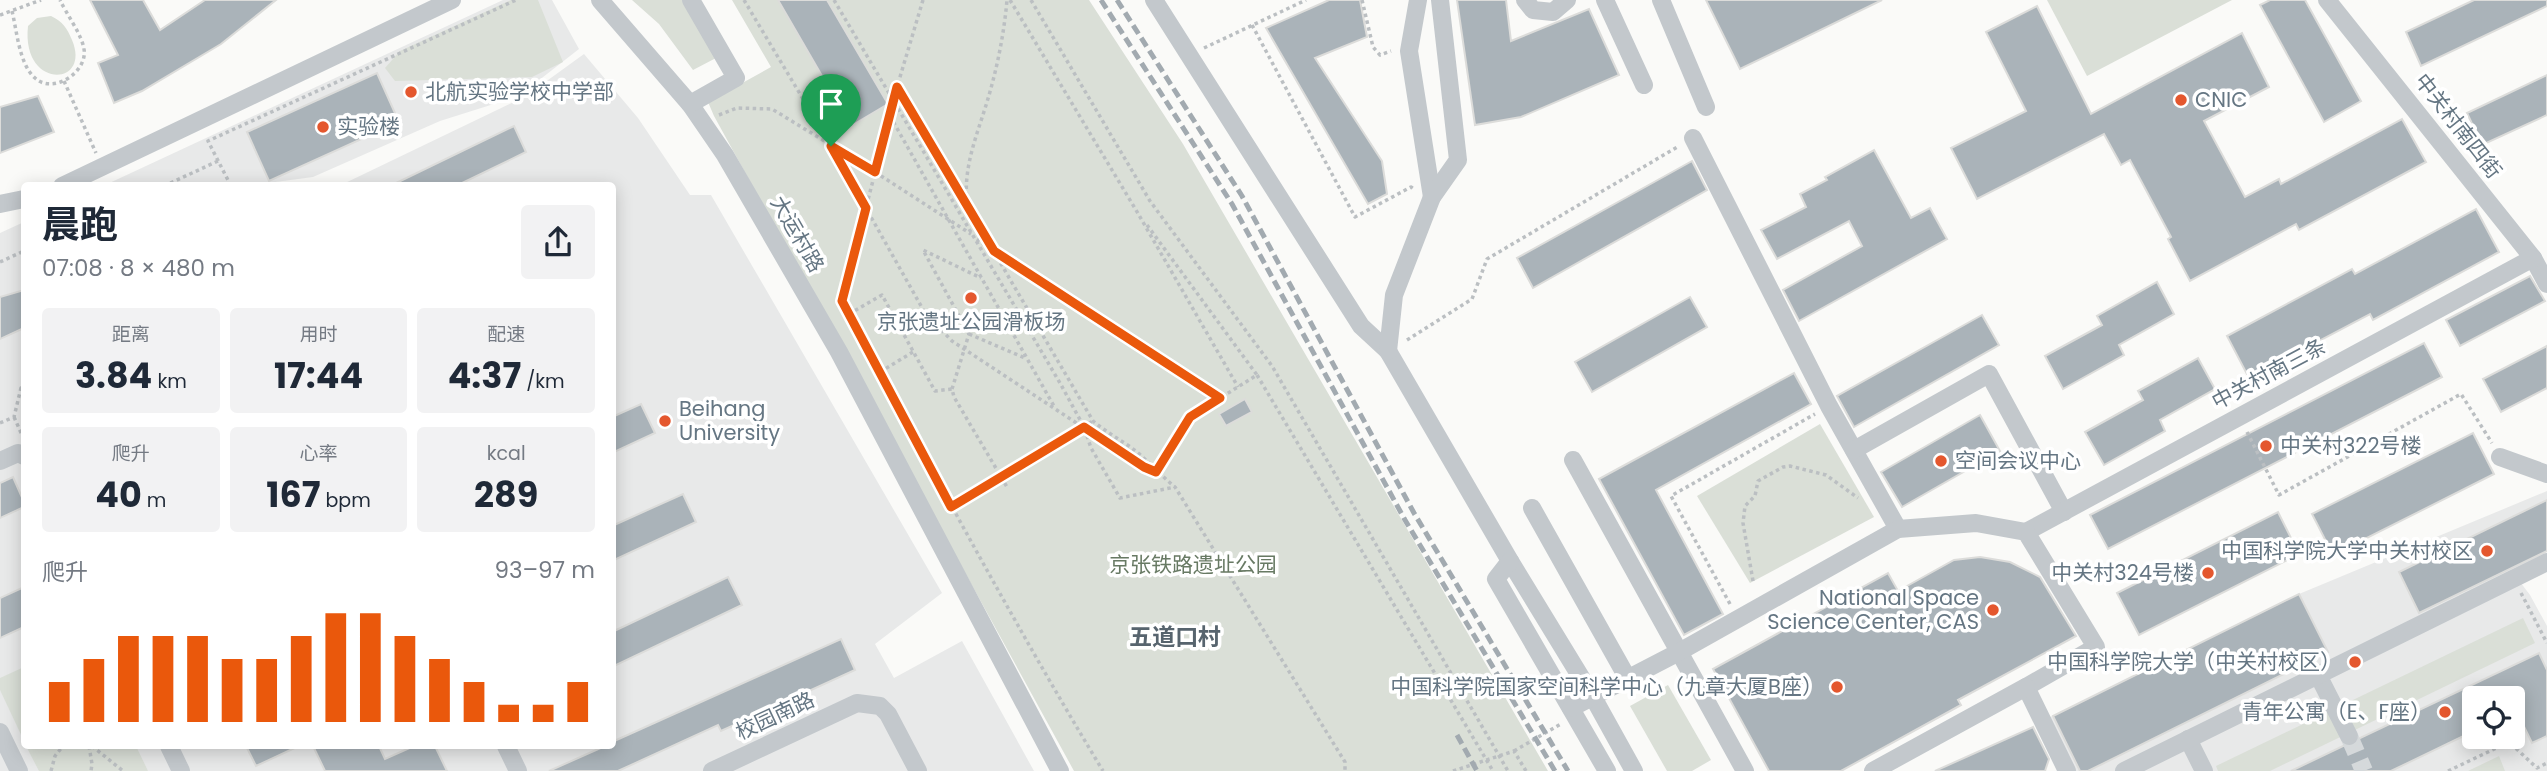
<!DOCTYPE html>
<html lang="zh">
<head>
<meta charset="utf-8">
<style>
	:root { --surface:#fff; --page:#f2f2f3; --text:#1f2937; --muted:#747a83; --accent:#ea580c }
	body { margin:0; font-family:Poppins,"Noto Sans SC",sans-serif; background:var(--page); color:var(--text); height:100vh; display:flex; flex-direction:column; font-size:26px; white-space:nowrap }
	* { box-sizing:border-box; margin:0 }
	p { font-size:23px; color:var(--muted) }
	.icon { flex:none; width:38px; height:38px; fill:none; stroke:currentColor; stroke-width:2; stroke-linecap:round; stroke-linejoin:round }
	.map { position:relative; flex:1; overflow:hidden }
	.drawer { position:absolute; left:21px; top:182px; width:595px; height:567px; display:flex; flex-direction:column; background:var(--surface); border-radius:7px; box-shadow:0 4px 18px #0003 }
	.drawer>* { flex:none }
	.controls { position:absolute; left:2462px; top:686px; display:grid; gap:14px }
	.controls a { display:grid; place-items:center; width:63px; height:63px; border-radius:7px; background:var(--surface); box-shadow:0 4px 18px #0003; font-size:35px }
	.pin { position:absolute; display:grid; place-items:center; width:60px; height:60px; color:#fff; margin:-72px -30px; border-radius:50% 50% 50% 0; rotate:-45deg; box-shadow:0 0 7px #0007 }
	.pin .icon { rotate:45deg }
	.round { display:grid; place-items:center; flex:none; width:74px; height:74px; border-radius:7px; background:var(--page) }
	.summary { display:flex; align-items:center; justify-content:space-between; height:119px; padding:0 21px }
	h1 { font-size:38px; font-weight:700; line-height:52px }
	.figures { display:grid; grid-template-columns:repeat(3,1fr); gap:10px; height:119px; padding:7px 21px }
	.figures div { display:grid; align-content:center; border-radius:7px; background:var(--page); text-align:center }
	.figures b { font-size:35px; font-weight:700 }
	.figures small { font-size:19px; font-weight:400 }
	.figures p { font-size:19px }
	.chart { height:196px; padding:14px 21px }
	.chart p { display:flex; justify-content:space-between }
	.chart svg { width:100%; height:126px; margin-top:7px; stroke:var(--accent); stroke-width:6 }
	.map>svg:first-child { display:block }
</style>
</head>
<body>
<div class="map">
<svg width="2547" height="771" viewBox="0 0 2547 771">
	<rect width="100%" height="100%" fill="#fafaf8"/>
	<g fill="#e8e9e9" fill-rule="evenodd">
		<path d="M503 0H552L579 49 538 81 497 103 440 121 313 177 268 183 264 186H103Z"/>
		<path d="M584 54 638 118 690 195H711L942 593 875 644 894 678 962 641 1034 771H0V233L24 222V746H612V186L341 185 526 96Z"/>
		<path d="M2547 491V552L2511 570 2530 595 2547 626V771H2068L2045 718 2053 716 2299 594ZM2474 698H2513V737H2474Z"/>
	</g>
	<g fill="#dadfd7">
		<path d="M511 0H538L563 62 532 77 395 81 385 68 400 51Z"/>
		<path d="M632 0H682L716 58 693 70 659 24Z"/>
		<path d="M732 0H1089L1183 144 1548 771H1074L714 116 708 102 771 67Z"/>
		<path d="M2047 0H2232L2087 76Z"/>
		<path d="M51 16C63 22 67 28 72 40 92 87 21 90 28 26L37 18Z"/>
		<path d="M1820 424 1874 517 1750 583 1697 496Z"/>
		<path d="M2523 618 2535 643 2270 771H2218L2216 766Z"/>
		<path d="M24 667V741L0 690V678Z"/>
		<path d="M1668 685 1711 760 1692 771H1667L1630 706Z"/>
		<path d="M26 746H136L148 771H39Z"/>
		<path d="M2499 756 2505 771H2468Z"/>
	</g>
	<g fill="#aab3b9" stroke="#dcdcda" stroke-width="2">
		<path d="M90 0H143L160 30 205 0H276L221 44 142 91 114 103 98 63 118 55Z"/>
		<path d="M778 0H827L888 104 851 126Z"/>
		<path d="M1329 0H1360L1367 37 1315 58 1382 161 1387 194 1368 204 1266 28Z"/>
		<path d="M1457 0H1506L1511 41 1589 9 1619 75 1521 117 1475 125Z"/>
		<path d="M1706 0H1882L1740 69Z"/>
		<path d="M2270 0H2305L2361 101 2324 122 2260 5Z"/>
		<path d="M2474 0H2547V6L2421 66 2406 32Z"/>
		<path d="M2037 6 2091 114 2242 33 2269 87 2204 121 2245 197 2279 179 2281 184 2402 119 2426 162 2299 230 2296 224 2190 281 2168 239 2171 237 2130 160 2121 165 2104 134 1977 199 1951 148 2026 111 1986 32Z"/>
		<path d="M377 73 399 122 269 181 247 132Z"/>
		<path d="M2547 75V115L2482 145 2467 113Z"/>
		<path d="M38 96 54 132 0 153V107Z"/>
		<path d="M514 126 526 152 456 186H390Z"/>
		<path d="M1874 150 1911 218 1930 208 1947 239 1799 321 1783 290 1862 246 1849 221 1777 259 1761 230 1806 207 1800 194 1827 180 1825 177Z"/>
		<path d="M1692 161 1707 190 1533 288 1517 258Z"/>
		<path d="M2476 209 2499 252 2373 320 2370 314 2249 378 2227 336 2352 269 2355 274Z"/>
		<path d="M2530 276 2545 301 2460 346 2446 320Z"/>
		<path d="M2157 282 2174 314 2119 345 2124 355 2063 389 2045 356 2102 325 2097 316Z"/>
		<path d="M24 290V328L0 339V297Z"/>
		<path d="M1690 297 1707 327 1592 392 1575 362Z"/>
		<path d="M1982 315 1999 345 1854 427 1837 396Z"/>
		<path d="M2424 343 2442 377 2108 549 2090 515Z"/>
		<path d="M2547 346V388L2501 412 2483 379Z"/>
		<path d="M2198 358 2215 389 2160 420 2165 431 2104 465 2085 432 2143 400 2138 391Z"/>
		<path d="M1794 373 1811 404 1656 490 1723 614 1684 635 1599 479Z"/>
		<path d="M1245 399 1252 412 1226 426 1219 414Z"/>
		<path d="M641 404 655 433 612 453V417Z"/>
		<path d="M1980 415 2000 451 1902 507 1881 472Z"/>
		<path d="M2473 433 2494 474 2333 555 2312 514Z"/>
		<path d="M13 477 24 502V507L0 518V483Z"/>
		<path d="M683 494 696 522 612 561V526Z"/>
		<path d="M2547 500V551L2419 613 2399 572Z"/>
		<path d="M2278 512 2299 554 2139 635 2117 593Z"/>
		<path d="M1980 557 2010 562 2040 577 2076 636 1958 700 1961 705 1841 771H1769L1713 669 1888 573 1898 591 1954 560Z"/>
		<path d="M728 577 742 605 612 667V632Z"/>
		<path d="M24 587V627L0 638V598Z"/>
		<path d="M2299 594 2328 652 2088 771H2080L2053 716Z"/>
		<path d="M841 639 855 670 721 731 718 725 618 771H549L605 746H612V742Z"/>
		<path d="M2539 653 2547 670V736L2532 743 2513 704V698H2474V731L2391 771H2291L2343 746H2354L2360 738Z"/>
		<path d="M2033 727 2049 759 2045 771H1935Z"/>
		<path d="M246 746H299L256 766Z"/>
		<path d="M313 746H379L385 759 414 746H435L447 771H325Z"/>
	</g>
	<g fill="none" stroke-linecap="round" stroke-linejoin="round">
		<path stroke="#d5d9db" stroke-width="18" stroke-dasharray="18 9" stroke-linecap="butt" d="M2349 736 2364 771"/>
		<g stroke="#bbbfc2" stroke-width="3.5" stroke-dasharray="3.5 3.5" stroke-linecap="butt">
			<path d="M744 0 831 146 925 313 952 341 1125 455 1154 471"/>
			<path d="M834 0 1060 383 1084 427 1091 448 1120 498 1175 487"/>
			<path d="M923 0 897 87 842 301C926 460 1010 617 1103 771"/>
			<path d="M1010 0 1136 210 1238 387"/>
			<path d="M1362 0 1373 47 1380 55 1391 51"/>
			<path d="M12 11C17 31 19 64 35 78 53 95 88 72 84 49 82 35 66 13 60 0"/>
			<path d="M0 15 41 0"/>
			<path d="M1252 25 1355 217 1411 187 1414 189"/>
			<path d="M1204 48 1306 0"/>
			<path d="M64 81 96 153"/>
			<path d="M898 88 1093 421C1105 431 1117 438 1129 446 1146 458 1159 474 1175 487L1345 762V771"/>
			<path d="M719 115 737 108 772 109 875 172 971 234"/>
			<path d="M890 116 1055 408"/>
			<path d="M164 186 218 161"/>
			<path d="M231 186 208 141 516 0"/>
			<path d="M967 203C963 167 977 135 987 102 997 69 1004 34 1007 0"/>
			<path d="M1147 225 1257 375 1190 417 1156 472"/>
			<path d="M977 239 990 249"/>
			<path d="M997 253 1220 398"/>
			<path d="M0 262 24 251"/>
			<path d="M849 314 882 295 935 391 952 389 954 397 1007 487"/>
			<path d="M969 334 1025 358"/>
			<path d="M1407 340 1472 299 1487 259 1679 146"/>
			<path d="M880 372 913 352"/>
			<path d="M1257 375 1493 771"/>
			<path d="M952 389 969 334 923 250 981 278"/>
			<path d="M14 417 22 435"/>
			<path d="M0 423 14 417 21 388 24 387"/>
			<path d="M2247 432 2279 495 2461 394 2492 443"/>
			<path d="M951 507 1093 421"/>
			<path d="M1753 581 1743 523 1745 506 1755 496 1758 481 1783 467 1790 466 1826 475 1858 498"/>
			<path d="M2521 593 2547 643"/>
			<path d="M1730 604 1671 496 1815 414"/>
			<path d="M89 746 92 764 91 771"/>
			<path d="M92 746 123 771"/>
			<path d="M1514 751 1561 724"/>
			<path d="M51 771 55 756 63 746"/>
			<path d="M1453 771 1514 751 1526 771"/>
			<path d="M2448 771 2509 742 2537 768 2547 763"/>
		</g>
		<g stroke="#c3c8cc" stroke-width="18">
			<path d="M600 0 690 104 725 155 839 352 1060 771"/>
			<path d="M1154 0 1361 326 1388 351 1510 561 1593 697 1634 771"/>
			<path d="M1418 0 1409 51 1432 197"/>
			<path d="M1525 0 1533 10 1553 12 1567 0"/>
			<path d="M1605 0 1644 85"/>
			<path d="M1661 0 1706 107"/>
			<path d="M2327 0 2533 258 2547 284"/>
			<path d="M690 104 736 78 691 0"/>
			<path d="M1693 138 1829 406 1898 529"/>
			<path d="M62 186 452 0"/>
			<path d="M0 204 24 199"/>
			<path d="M1388 351 1394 295 1432 197 1458 160 1440 0"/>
			<path d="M1854 450 1989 374 2064 512"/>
			<path d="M2500 457 2547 474"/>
			<path d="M1573 460 1745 771"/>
			<path d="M0 461 18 453 24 456"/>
			<path d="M1532 508 1628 679"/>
			<path d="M2026 532 2533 258"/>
			<path d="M1510 561 1496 579 1607 771"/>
			<path d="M2318 675 2349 736"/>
			<path d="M1571 708 1679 652 1898 529 1976 523 2026 532 2096 647 2026 687 2067 771"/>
			<path d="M0 732 19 771"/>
			<path d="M2188 739 2204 771"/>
			<path d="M169 746 181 771"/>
			<path d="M506 746 518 771"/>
			<path d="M712 771 857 703 880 706 888 714 918 771"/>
			<path d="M1873 771 2026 687"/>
			<path d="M2124 771 2547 562"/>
		</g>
		<g stroke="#a2aab0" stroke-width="5" stroke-dasharray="10 5" stroke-linecap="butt">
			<path d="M1101 0 1232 204 1405 520 1555 771"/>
			<path d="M1117 0 1242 196 1414 513 1568 771"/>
			<path d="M1457 735 1477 771"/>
		</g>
		<path stroke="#bbbfc2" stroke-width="3.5" stroke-dasharray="3.5 3.5" stroke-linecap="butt" d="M1031 0 1150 201 1272 366 1508 771"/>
	</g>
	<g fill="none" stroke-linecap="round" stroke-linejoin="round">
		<g stroke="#fff" stroke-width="14">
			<path id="route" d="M897 87 994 251 1220 398 1190 417 1156 472 1144 467 1084 427 951 507 842 301 866 208 831 146 875 172Z"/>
		</g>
		<use href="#route" stroke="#ea580c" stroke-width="9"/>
	</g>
	<g fill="#e4572e" stroke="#fff" stroke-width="2.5">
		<circle cx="411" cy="92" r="7"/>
		<circle cx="2181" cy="100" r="7"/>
		<circle cx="323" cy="127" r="7"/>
		<circle cx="971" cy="298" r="7"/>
		<circle cx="665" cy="421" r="7"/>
		<circle cx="2266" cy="446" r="7"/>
		<circle cx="1941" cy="461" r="7"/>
		<circle cx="2487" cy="551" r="7"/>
		<circle cx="2208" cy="573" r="7"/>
		<circle cx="1993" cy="610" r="7"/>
		<circle cx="2355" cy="662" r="7"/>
		<circle cx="1837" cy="687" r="7"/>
		<circle cx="2445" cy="712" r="7"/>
	</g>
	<g text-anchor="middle" stroke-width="7" stroke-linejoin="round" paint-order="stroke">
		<g font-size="21" fill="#657683" stroke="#fff" text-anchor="start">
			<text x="425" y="99">北航实验学校中学部</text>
			<text x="2195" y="107">CNIC</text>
			<text x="337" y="134">实验楼</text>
			<text x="971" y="329" text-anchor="middle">京张遗址公园滑板场</text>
			<text x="679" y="416">Beihang<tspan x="679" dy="24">University</tspan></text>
			<text x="2280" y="453">中关村322号楼</text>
			<text x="1955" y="468">空间会议中心</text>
			<text x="2473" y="558" text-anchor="end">中国科学院大学中关村校区</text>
			<text x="2194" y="580" text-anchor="end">中关村324号楼</text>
			<text x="1979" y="605" text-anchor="end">National Space<tspan x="1979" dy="24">Science Center, CAS</tspan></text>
			<text x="2341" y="669" text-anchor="end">中国科学院大学（中关村校区）</text>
			<text x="1823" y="694" text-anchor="end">中国科学院国家空间科学中心（九章大厦B座）</text>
			<text x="2431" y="719" text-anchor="end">青年公寓（E、F座）</text>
		</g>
		<g font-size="21" fill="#657683" stroke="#fff">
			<text transform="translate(2458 126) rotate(52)" y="7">中关村南四街</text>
			<text transform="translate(797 234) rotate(60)" y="7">大运村路</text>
			<text transform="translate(2269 374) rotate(-28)" y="7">中关村南三条</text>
			<text transform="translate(775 716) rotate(-25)" y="7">校园南路</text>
		</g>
		<g font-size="21" fill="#687a64" stroke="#fff">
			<text x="1193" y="572">京张铁路遗址公园</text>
		</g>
		<g font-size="23" font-weight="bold" fill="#57646e" stroke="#fff">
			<text x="1175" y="645">五道口村</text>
		</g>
	</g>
</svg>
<div class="controls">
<a><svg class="icon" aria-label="locate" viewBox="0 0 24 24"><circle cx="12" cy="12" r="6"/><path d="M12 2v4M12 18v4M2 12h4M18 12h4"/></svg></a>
</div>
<div class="pin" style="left:831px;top:146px;background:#1e9e55"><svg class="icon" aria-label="arrive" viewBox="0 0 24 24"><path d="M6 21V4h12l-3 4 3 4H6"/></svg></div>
<section class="drawer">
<div class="summary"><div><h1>晨跑</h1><p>07:08 · 8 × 480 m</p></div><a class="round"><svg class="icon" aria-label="share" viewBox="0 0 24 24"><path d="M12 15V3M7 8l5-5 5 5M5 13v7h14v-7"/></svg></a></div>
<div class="figures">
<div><p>距离</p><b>3.84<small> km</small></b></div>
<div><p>用时</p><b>17:44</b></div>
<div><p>配速</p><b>4:37<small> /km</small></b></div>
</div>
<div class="figures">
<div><p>爬升</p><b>40<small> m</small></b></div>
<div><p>心率</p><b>167<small> bpm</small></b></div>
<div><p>kcal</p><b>289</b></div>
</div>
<div class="chart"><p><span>爬升</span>93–97 m</p>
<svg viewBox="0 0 160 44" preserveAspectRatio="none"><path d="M5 44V30M15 44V22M25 44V14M35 44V14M45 44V14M55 44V22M65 44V22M75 44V14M85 44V6M95 44V6M105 44V14M115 44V22M125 44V30M135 44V38M145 44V38M155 44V30"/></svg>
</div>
</section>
</div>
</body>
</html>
